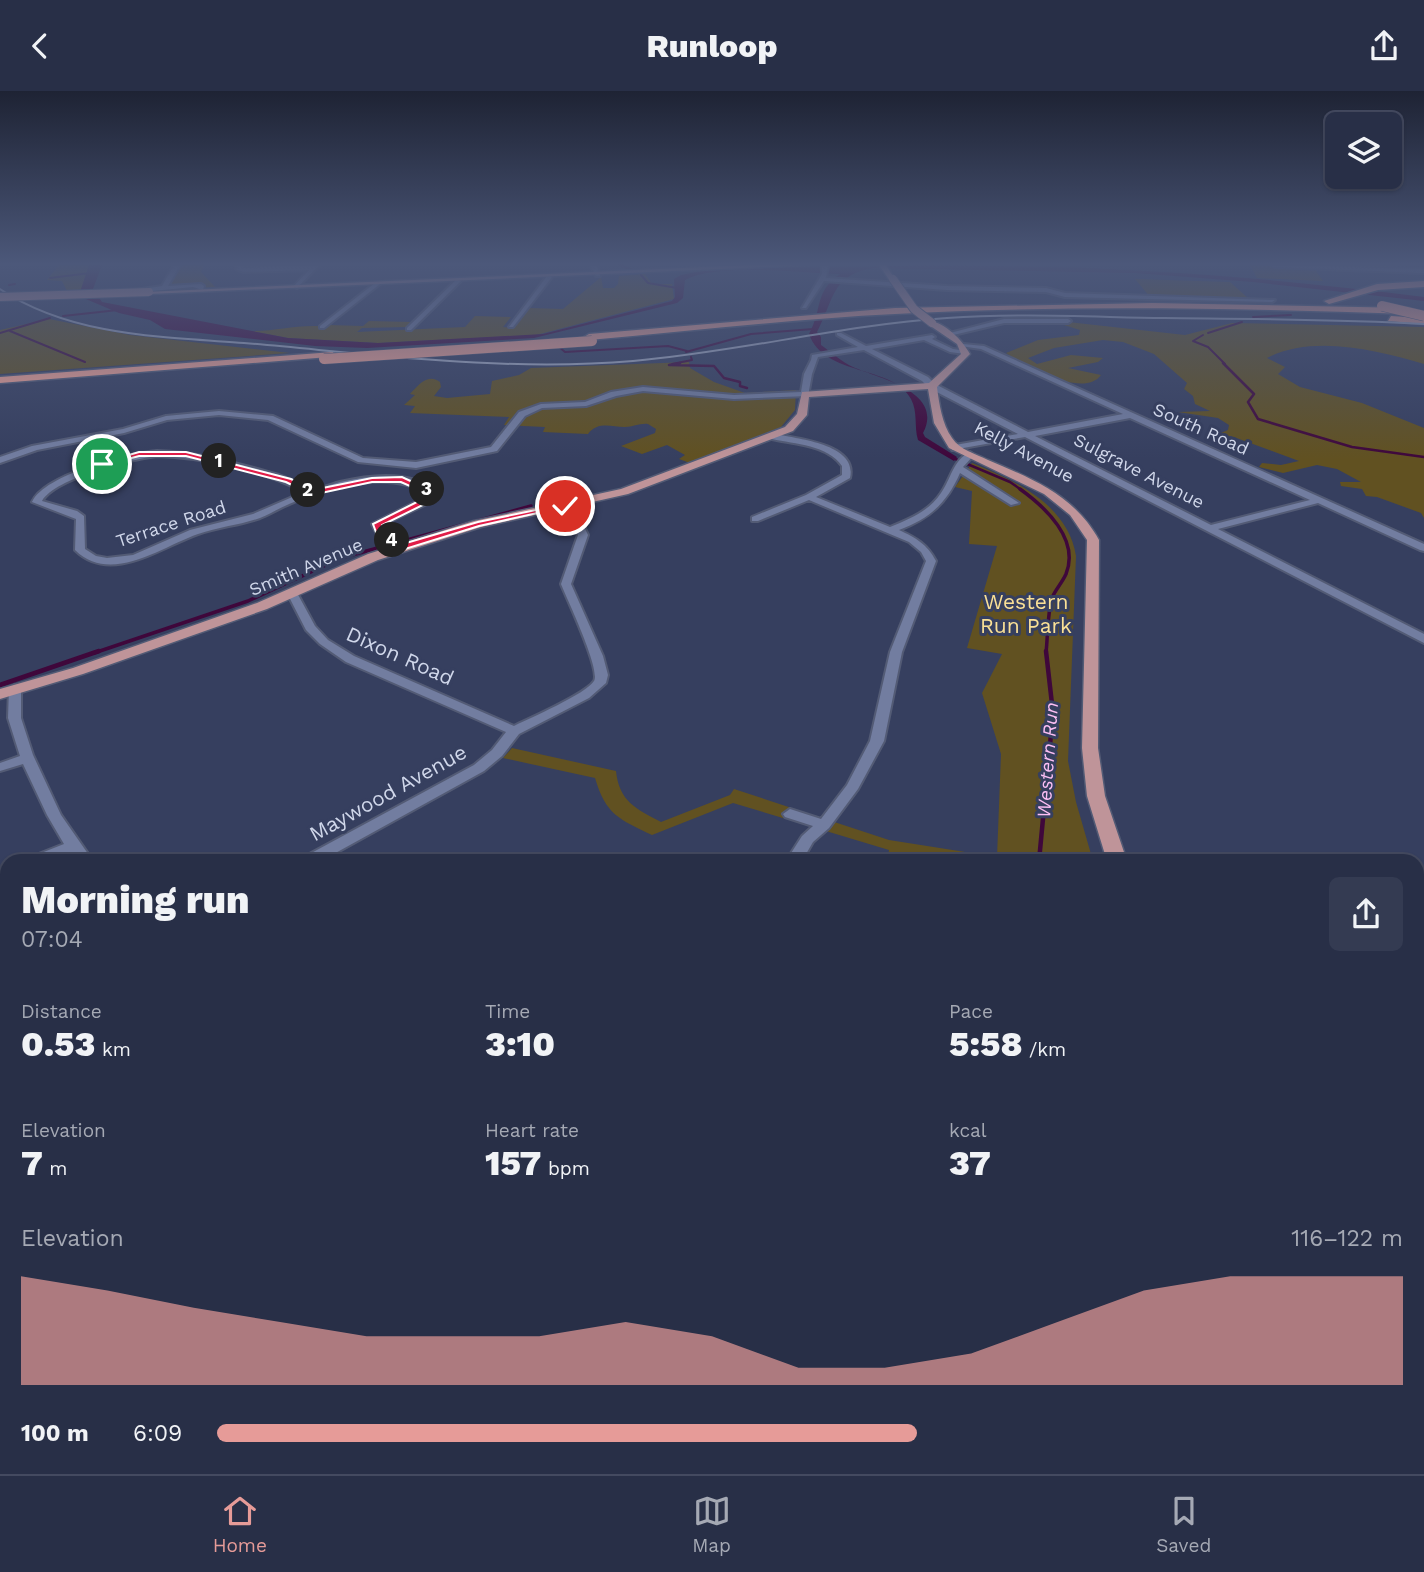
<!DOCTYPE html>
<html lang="en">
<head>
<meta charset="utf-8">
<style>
	:root { --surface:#282f47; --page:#343b52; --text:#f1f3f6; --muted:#a5a9b4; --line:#444a60; --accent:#e69b98 }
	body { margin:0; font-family:"Work Sans",sans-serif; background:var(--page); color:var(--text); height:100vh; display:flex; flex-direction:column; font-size:26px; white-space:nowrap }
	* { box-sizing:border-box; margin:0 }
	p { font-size:23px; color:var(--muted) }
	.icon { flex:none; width:38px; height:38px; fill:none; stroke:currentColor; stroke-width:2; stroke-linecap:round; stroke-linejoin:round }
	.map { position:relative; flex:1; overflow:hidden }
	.drawer { position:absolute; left:0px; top:763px; width:1424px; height:621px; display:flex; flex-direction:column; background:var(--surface); border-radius:21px 21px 0 0; box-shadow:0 2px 5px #0004,0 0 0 2px var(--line) }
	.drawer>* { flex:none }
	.buttons { position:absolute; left:1325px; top:21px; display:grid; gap:14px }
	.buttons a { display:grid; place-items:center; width:77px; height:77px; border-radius:10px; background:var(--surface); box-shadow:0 2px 5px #0004,0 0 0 2px var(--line); font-size:35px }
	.pin { position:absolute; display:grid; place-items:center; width:60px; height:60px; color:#fff; margin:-30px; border:4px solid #fff; border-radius:50%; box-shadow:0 2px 7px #0007 }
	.km { position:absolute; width:35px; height:35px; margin:-18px; border-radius:50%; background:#222; color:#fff; font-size:19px; line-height:35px; text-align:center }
	.round { display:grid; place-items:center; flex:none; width:74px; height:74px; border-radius:10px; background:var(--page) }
	.summary { display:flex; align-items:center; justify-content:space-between; height:119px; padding:0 21px }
	h1 { font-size:38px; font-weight:800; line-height:52px }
	.stats { display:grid; grid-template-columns:repeat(3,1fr); gap:10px; height:119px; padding:7px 21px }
	.stats div { display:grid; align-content:center }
	.stats b { font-size:35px; font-weight:800 }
	.stats small { font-size:19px; font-weight:400 }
	.stats p { font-size:19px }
	.chart { height:196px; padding:14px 21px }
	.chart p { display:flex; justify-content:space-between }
	.chart svg { width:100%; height:126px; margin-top:7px; fill:var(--accent); opacity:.7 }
	ul { padding:0 21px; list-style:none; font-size:23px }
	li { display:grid; grid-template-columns:112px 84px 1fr; align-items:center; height:52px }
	li i { height:18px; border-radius:9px; background:var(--accent) }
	header { display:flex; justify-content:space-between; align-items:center; height:91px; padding:0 21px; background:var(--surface); font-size:32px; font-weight:800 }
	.menu { display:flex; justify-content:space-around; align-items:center; height:98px; border-top:2px solid var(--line); background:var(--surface); font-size:19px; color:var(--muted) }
	.menu a { display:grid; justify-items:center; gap:4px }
	.menu .current { color:var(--accent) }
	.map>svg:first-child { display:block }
</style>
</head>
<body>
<header><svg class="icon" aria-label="back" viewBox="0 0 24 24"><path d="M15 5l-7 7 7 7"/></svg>Runloop<svg class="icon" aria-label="share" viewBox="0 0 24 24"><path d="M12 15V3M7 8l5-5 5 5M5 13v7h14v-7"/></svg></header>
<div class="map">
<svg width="1424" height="1383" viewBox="0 0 1424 1383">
	<rect width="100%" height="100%" fill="#363f5f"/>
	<g fill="#615121">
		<path d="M59 174H89L81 200H67L62 190 47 189Z"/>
		<path d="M175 174H204L201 181 215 196 160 199Z"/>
		<path d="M1250 174 1314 177 1323 190 1257 187Z"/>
		<path d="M645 183 652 193H672L674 208 536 244 378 252 288 247 252 240C276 240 294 234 319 235L323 238 328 234 363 235 369 230 412 231 406 236 362 237 357 241 465 236 475 225 511 226 503 236 513 237 529 217 563 218 601 186 603 197H614L618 193 619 185Z"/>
		<path d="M1135 188 1230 191 1249 208 1150 206Z"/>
		<path d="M49 228 130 244 290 262 0 283V239Z"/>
		<path d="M1068 231 1185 244 1232 232 1424 236V273C1378 259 1312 243 1267 267L1285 276 1278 283 1300 296 1362 312 1424 337V427L1421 422 1377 406 1366 405 1362 398 1341 395 1340 391H1361L1337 378 1317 374 1283 382 1259 376 1262 372 1281 374 1299 370 1231 345 1211 346 1228 339 1229 334 1218 327 1178 321 1210 320 1195 313 1193 305 1184 298 1187 292 1154 263 1123 251 1103 249 1054 257 1028 267 1037 273 1071 264 1103 267 1098 271 1068 277 1101 284C1084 308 1024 275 1006 262L1038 249 1079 244 1080 239 1064 234Z"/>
		<path d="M689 271 690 277 714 291 745 302 796 299 795 319 781 336 690 372 679 368 685 364 667 354 642 363 621 355 655 342 656 338 648 333C640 332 633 336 625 336 611 336 598 330 588 343L543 341 545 336 504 334 509 326 410 322 415 315 404 314 415 304 410 303C419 294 427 282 440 291L441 296 434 305 447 307 490 303 492 290 519 284 531 277Z"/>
		<path d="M972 372C1016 390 1068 414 1076 465L1068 670 1076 711 1093 770H915L888 765 889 759 733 712 652 744C619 728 606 724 595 687L503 667 512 657 616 680C619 710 636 718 661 731L730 704 734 698 889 749 997 766 1001 663 982 602 1002 563 967 557 997 455 969 453 972 400 955 396Z"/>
		<path d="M880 1377H1256L1257 1383H878Z"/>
	</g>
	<path fill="#3f073b" d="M89 174H102L93 198 102 211 288 247 378 252 543 243 672 210 675 206 674 188 681 184C732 172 788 178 840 176 1036 170 1230 181 1424 206V210L1253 191 1135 182 873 177C831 184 834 209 817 241L821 246V254C831 261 842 271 853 276 877 287 945 300 923 342L925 346 957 366 954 370 918 349C914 336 918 321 911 308 894 274 824 286 809 243 823 217 814 201 840 183 801 182 719 171 685 189L683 207 677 212 534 247 367 257 315 255 165 238 150 229 119 222 81 206V198Z"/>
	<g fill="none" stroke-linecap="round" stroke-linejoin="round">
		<g stroke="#3f073b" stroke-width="2">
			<path d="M619 174 636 180"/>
			<path d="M641 184 648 192 677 197"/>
			<path d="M50 187 90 182"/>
			<path d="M9 194 15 193"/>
			<path d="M63 225 118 219"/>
			<path d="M1253 226 1291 224"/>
			<path d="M10 240 85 271"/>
			<path d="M0 242 50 227"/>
			<path d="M1208 242 1242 231"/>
			<path d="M1203 244 1193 250 1208 256 1225 273"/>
			<path d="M558 255 565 261 668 255 687 260"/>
			<path d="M686 261 751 243 813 238"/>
			<path d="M672 273 692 269 691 266"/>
		</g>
		<g stroke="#3f073b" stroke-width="2.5">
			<path d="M680 272 669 274 714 275 724 287 740 291V295L747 297"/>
			<path d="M1223 272 1254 303 1248 311 1258 328 1352 356 1424 366"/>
			<path d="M953 367 1010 391 1023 400"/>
		</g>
		<g stroke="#3f073b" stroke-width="3.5">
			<path d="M1020 398C1045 416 1080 448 1066 483 1062 492 1055 499 1052 507 1047 525 1048 544 1046 562"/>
			<path d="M94 562 248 510 341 467 531 415"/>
		</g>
		<g stroke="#3f073b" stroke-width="4.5">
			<path d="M0 594 99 560"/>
			<path d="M1039 770 1053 622 1046 560"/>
		</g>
		<path stroke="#3f073b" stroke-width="7" d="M912 1383 914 1377"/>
		<g stroke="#535b75" stroke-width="4">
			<g id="minor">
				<path d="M174 174H180L168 195 201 193 204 195 203 199 193 196 132 202 129 200 162 195Z"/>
				<path d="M237 174H243L241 176 244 177 319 174 297 197 294 195 309 179 243 181 236 178Z"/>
				<path d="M590 174H596L600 185H596Z"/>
				<path d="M822 174H828L826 187 947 195 1046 197 1065 202 1275 209 1272 211 1065 206 1046 201 947 199 824 190 806 217H802L822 183Z"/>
				<path d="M1272 174 1424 178V182L1275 176Z"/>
				<path d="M547 185 552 186 513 236H509Z"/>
				<path d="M456 189 461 190 411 239H407V237Z"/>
				<path d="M375 192 380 193 324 237H320V235Z"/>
				<path d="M1004 228H1068L1071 230 1068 232H1004L949 245 946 243Z"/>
				<path d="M837 242H841L866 255 932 244 935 246 932 248 953 258 967 260 965 263 950 261 924 249 872 258 928 286 935 293 1028 341 1123 323 981 258 960 255 963 253 984 255 1424 453V460L1420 459 1318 412 1218 438 1424 543V552L1025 346 952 359V355L955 354 1018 343 929 297 922 290 864 259 818 266 812 283 808 305 734 308 643 300 616 305 586 315 542 317 525 325 497 360 416 377 358 371 268 329 219 324 167 329 124 342 37 359 0 372V366L32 355 123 338 166 325 219 320 273 325 363 367 416 371 491 356 519 321 541 313 585 311 611 301 643 296 734 304 801 301 804 283 811 269 812 264 858 256 837 244ZM1130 327 1310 409 1211 434 1035 345Z"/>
				<path d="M775 343C798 348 858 353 850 387L816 406 890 436C910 428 929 420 941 402 951 388 953 369 970 361L974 364 963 376 1019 412 1011 414 960 382C947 412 929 428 899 439 916 447 927 453 936 470L902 561 884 650 858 698 829 737 813 751 802 770H786L802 745 813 735 785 726 783 723 790 718 821 728 847 694 870 650 890 561 926 470 921 461 909 451 809 409 758 430H752V426L806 404 842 384V375C828 354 795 353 772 348L771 346Z"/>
				<path d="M157 360C199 361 239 373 279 384 287 387 308 397 314 398 321 398 332 393 340 391 370 384 413 379 438 402L433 410 382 434 383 438 406 454 407 456 402 459 376 441 372 433 426 406 428 403C390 379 333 395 294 411 283 415 272 422 260 427 240 434 219 436 198 443 161 456 111 494 75 459L76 428 32 411C45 383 128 363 157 360ZM157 365C202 366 265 380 304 401L253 423 190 439 133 464 107 467 96 465 85 458 84 425 77 420 42 410C55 387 132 368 157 365Z"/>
				<path d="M562 414C578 414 582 432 588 444L571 493 603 565 608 584 606 592 589 607 519 643 502 665 484 680 321 770H301L304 766 474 674 492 659 506 641 346 571 320 553 306 539 287 502 288 500H296L315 535 328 549 354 565 514 635C530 627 586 603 594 590 601 579 567 508 561 493L578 444 568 423 560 416Z"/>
				<path d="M15 594 21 598V627L33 664 61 724 93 770H77L70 762 51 770H28L31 766 64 753 47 724 23 673 0 680V672L20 665 8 627 9 598Z"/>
				<path d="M7 776V787L0 789V778Z"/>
				<path d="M0 1092 7 1094V1112L0 1110Z"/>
				<path d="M7 1182V1219L0 1222V1185Z"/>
				<path d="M0 1255 7 1256V1280L0 1279Z"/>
				<path d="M111 1377H136L135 1383H109Z"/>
				<path d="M836 1377H861L860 1383H834Z"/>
			</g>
		</g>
		<g stroke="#535b75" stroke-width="3">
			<g id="major">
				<path d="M748 174H809L149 203 145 201Z"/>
				<path d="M879 174H886L896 190H890Z"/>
				<path d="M929 230C945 231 963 250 970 263L937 296C939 312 942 333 952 347 960 359 976 363 988 369 1033 388 1075 405 1099 449L1098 657 1105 705 1127 770H1107L1087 705 1082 657 1087 449 1070 424 1044 403 949 357 934 332 928 298 809 306 807 324 793 340 628 403 481 436 378 469 267 518 83 583 0 608V598L73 577 257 512 368 463 474 430 621 398 785 336 797 323 802 301 929 292 961 263 957 253 929 234Z"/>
				<path d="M1306 1377H1338L1340 1383H1308Z"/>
			</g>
		</g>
		<g stroke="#535b75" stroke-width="3">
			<g id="highway">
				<path d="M1424 190V196L1378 199 1329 213 1324 210 1377 193Z"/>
				<path d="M1152 212 1409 217 1414 220 1409 223C1238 217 1066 214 895 223 793 228 691 240 589 249L584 246 589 243 895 217Z"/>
				<path d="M1391 225 1424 227V233L1388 230Z"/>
				<path d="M333 261 334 263 329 266 0 292V286Z"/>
			</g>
		</g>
		<use href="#minor" fill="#727da0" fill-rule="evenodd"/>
		<use href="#major" fill="#bf9499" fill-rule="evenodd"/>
		<use href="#highway" fill="#f3a394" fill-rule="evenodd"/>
		<path stroke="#a4acc2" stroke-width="2" d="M0 198C70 245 162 246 244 252 373 263 502 281 633 270 738 261 842 234 947 227 1020 222 1092 226 1164 227 1251 228 1337 228 1424 233"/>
		<g stroke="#535b75" stroke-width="10" stroke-linecap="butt">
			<g id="major-bridge">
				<path d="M893 188 914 218 932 232"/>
				<path d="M0 206 149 201"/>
			</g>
		</g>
		<g stroke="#535b75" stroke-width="11" stroke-linecap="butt">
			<g id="highway-bridge">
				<path d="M1382 215 1424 225"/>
				<path d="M324 268 592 250"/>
			</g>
		</g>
		<use href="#major-bridge" stroke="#bf9499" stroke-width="8"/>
		<use href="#highway-bridge" stroke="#f3a394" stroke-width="10"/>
	</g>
	<linearGradient id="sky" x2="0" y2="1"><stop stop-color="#1e2334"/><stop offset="0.47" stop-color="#4c587a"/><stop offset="1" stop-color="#4c587a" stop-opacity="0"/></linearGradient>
	<rect width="1424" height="368" fill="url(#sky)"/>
	<path fill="#e11d48" stroke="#fff" stroke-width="2" d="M139 361H186L291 388 313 399 372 387 402 386 436 402 433 409 382 434 383 438 403 453 478 431 565 413 569 415 479 435 402 459 376 441 373 433 427 406 428 403 401 391H372L312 404 286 391 186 365H139L102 375 98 373Z"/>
	<g text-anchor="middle" stroke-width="6" stroke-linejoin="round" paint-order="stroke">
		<g font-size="18" fill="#d0d7ea" stroke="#363f5f">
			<text transform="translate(1201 338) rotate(24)" y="6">South Road</text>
			<text transform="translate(1024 361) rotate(28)" y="6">Kelly Avenue</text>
			<text transform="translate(1139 380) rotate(27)" y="6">Sulgrave Avenue</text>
			<text transform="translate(171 433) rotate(-18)" y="6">Terrace Road</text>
			<text transform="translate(306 476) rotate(-23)" y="6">Smith Avenue</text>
		</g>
		<g font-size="19" font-style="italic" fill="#fcbff4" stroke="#363f5f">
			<text transform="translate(1047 669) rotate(-86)" y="7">Western Run</text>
		</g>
		<g font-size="21" fill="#fae096" stroke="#363f5f">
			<text x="1026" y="518">Western<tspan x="1026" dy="24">Run Park</tspan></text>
		</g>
		<g font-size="21" fill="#d0d7ea" stroke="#363f5f">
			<text transform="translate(400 565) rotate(24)" y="7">Dixon Road</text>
			<text transform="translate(388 702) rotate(-29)" y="7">Maywood Avenue</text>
		</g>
	</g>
</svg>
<div class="buttons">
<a><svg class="icon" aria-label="layers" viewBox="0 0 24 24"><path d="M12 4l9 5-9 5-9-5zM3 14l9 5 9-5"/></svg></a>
</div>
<div class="pin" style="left:102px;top:373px;background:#1e9e55"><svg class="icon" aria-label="arrive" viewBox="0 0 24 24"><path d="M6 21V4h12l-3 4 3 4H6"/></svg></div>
<div class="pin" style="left:565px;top:415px;background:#d93025"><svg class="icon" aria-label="check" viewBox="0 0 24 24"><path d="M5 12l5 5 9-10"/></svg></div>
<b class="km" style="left:219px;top:370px">1</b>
<b class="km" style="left:308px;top:399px">2</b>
<b class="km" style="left:427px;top:398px">3</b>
<b class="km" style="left:392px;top:449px">4</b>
<section class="drawer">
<div class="summary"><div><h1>Morning run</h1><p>07:04</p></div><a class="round"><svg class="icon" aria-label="share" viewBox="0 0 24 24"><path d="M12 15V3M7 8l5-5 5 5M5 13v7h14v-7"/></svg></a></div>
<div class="stats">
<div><p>Distance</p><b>0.53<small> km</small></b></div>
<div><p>Time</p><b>3:10</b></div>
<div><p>Pace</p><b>5:58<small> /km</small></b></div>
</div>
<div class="stats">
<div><p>Elevation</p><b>7<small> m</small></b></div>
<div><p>Heart rate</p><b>157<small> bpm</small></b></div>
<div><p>kcal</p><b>37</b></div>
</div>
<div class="chart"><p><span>Elevation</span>116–122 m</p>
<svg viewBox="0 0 160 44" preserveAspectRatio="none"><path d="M0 44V6L10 11L20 17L30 22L40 27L50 27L60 27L70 22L80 27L90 38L100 38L110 33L120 22L130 11L140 6L150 6L160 6V44z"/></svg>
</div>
<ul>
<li><b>100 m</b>6:09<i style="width:59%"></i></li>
</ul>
</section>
</div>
<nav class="menu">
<a class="current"><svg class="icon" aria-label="home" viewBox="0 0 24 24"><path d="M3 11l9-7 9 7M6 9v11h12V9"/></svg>Home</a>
<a><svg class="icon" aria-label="map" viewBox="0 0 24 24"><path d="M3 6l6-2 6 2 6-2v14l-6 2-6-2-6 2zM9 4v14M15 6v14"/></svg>Map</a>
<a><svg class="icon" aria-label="saved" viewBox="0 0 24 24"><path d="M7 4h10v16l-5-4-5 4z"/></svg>Saved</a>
</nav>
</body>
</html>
